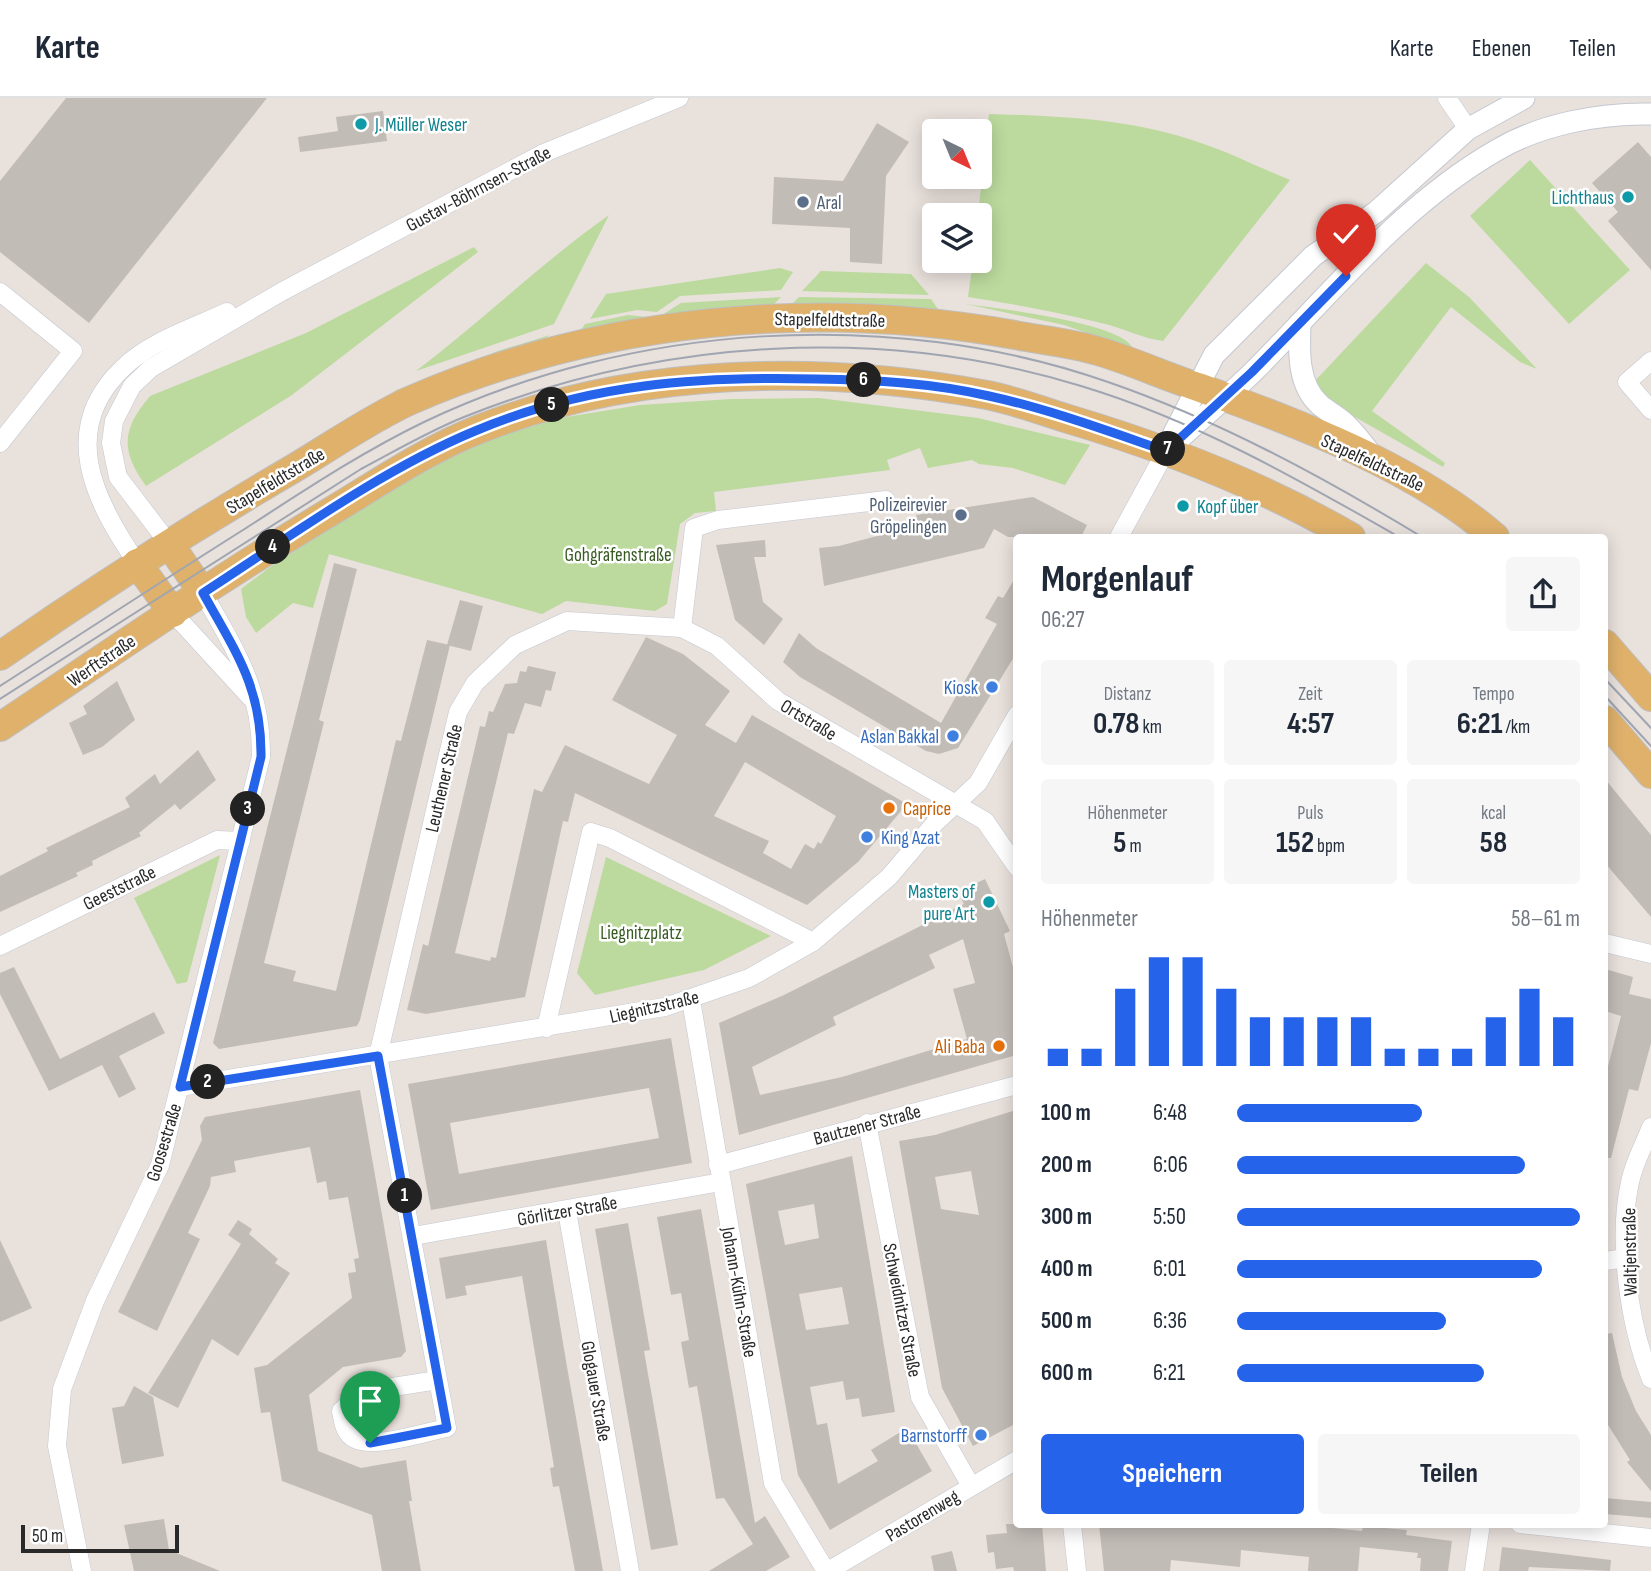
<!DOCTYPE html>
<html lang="de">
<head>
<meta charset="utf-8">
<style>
	:root { --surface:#fff; --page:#f6f6f7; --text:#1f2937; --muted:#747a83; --line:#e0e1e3; --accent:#2563eb }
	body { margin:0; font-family:"Sofia Sans Condensed",sans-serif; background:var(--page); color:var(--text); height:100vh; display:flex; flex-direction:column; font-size:26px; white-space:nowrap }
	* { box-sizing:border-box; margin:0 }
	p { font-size:23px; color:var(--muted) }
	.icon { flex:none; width:38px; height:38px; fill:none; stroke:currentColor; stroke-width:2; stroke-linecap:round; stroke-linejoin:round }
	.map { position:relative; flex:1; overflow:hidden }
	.drawer { position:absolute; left:1013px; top:436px; width:595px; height:994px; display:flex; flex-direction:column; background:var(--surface); border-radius:7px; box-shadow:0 4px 18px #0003 }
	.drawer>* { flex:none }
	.needle { width:46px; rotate:137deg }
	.controls { position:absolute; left:922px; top:21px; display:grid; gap:14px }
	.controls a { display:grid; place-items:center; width:70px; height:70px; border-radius:7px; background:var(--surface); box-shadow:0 4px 18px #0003; font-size:35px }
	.scale { position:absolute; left:21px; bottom:18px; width:158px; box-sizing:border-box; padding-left:7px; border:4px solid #292929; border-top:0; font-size:19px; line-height:24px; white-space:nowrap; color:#292929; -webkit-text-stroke:5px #fff; paint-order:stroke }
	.pin { position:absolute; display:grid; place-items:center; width:60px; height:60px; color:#fff; margin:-72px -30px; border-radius:50% 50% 50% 0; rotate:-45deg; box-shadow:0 0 7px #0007 }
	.pin .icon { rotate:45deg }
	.km { position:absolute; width:35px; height:35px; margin:-18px; border-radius:50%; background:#222; color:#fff; font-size:19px; line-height:35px; text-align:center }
	.round { display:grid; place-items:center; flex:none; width:74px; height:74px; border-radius:7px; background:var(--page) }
	.summary { display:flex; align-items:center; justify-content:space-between; height:119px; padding:0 28px }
	h1 { font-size:38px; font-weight:700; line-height:52px }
	.figures { display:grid; grid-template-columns:repeat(3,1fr); gap:10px; height:119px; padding:7px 28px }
	.figures div { display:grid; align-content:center; border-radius:7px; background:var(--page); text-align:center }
	.figures b { font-size:30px; font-weight:700 }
	.figures small { font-size:19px; font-weight:400 }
	.figures p { font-size:19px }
	.chart { height:196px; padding:14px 28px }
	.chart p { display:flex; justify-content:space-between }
	.chart svg { width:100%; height:126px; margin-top:7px; stroke:var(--accent); stroke-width:6 }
	.cta { display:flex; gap:14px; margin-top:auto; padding:14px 28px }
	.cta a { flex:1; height:80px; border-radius:7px; background:var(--accent); color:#fff; font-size:28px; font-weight:700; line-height:80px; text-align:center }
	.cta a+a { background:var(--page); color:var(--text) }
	ul { padding:0 28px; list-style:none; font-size:23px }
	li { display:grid; grid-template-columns:112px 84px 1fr; align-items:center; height:52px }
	li i { height:18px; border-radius:9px; background:var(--accent) }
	header { display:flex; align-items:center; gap:42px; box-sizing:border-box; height:98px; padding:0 35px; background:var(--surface); border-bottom:2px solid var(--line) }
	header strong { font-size:33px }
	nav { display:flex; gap:38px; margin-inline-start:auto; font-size:24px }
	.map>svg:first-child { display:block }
</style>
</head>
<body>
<header>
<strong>Karte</strong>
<nav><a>Karte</a><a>Ebenen</a><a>Teilen</a></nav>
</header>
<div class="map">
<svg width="1651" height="1473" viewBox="0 0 1651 1473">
	<rect width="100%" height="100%" fill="#e9e1dc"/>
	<g fill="#bcda9e">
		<path d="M989 16C1060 18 1133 21 1201 45 1231 55 1260 70 1290 82L1163 243C1141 240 1123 230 1101 225 1057 214 1013 206 968 199L973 163H980L978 117Z"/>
		<path d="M1530 62 1630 172 1569 226 1470 118Z"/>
		<path d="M609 117 554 226 416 273C482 223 541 165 609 117Z"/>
		<path d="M474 149 478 154 292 297 146 388C120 352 122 331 150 298L306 235Z"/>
		<path d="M1426 165 1469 199 1537 271 1520 264 1451 209 1372 313 1445 365 1443 369 1339 310 1312 286Z"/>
		<path d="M780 170 793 174 781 192 680 198 657 214 637 212 590 221 606 196Z"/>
		<path d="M821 173 911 176 929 197 802 193Z"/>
		<path d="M781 199 768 212 584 236 580 233 585 226 628 217 657 220 681 205Z"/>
		<path d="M799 199 931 201 938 211 936 215 789 209Z"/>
		<path d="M966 206C994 210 1125 225 1133 251L1064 227Z"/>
		<path d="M550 237 536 246 396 297 394 293 498 253Z"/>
		<path d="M819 300 978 320 1090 347 1065 387 1013 370 979 366 972 362 928 370 920 350 887 362 890 372 714 394 716 413 695 415 680 426 667 506 655 513 566 503 542 516 329 456 313 510 293 505 256 535 246 519 241 491 270 469 416 375 497 339 560 320 640 307 731 301Z"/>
		<path d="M220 757 187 884 177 886 134 800Z"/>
		<path d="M606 759 771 838 704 872 595 897 577 875Z"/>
	</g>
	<g fill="#c2bcb7" fill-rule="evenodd">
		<path d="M66 0H267L89 225 0 154V83Z"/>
		<path d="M383 13 387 43 300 54 298 39 338 33 336 19Z"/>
		<path d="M877 25 909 44 886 78 882 166 850 164V130L772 126 774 79 843 83Z"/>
		<path d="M1638 44 1651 59V172L1608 123 1618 114 1592 85Z"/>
		<path d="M1033 399 1087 427 1081 439H1008L994 431 984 450 824 488 819 450 839 448 919 427 916 417Z"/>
		<path d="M765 442 766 459H754L760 488 763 504 783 521 764 547 735 522 716 447Z"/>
		<path d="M334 465 357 471 319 622 324 624 264 865 296 873 293 883 336 893 396 642 401 643 427 542 450 547 360 922 357 928 219 951 213 945Z"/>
		<path d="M1017 477V554L958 650 939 656 926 653 800 579 783 564 799 535 816 550 941 625 997 526 985 520 998 498 1003 500Z"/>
		<path d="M460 502 483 508 471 553 447 547Z"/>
		<path d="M646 539 683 556 730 593 705 627 736 645 752 617 907 706 858 764 807 807 575 695 568 724 563 723 525 899 426 916 407 912 423 846 428 848 480 628 485 629 489 613 493 614 505 586 517 585 520 573 526 574 528 568 556 574 551 593 546 592 541 609 525 605 514 636 508 635 455 855 490 863 491 859 496 860 534 691 542 694 565 647 649 686 677 637 612 602ZM745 664 836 718 821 746 818 744 814 751 805 746 791 771 763 755 769 743 714 718Z"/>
		<path d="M117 583 135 622 102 649 83 657 69 625 87 616 83 608Z"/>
		<path d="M198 652 216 682 180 712 175 706 139 735 141 738 92 763 93 767 76 775 78 778 0 814V778L48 753 46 750 130 709 125 700 155 676 160 686Z"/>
		<path d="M1605 681 1651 737V819L1605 765Z"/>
		<path d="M985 781 1010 833 1004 836 1014 873 1013 958 739 1037 719 925 784 897 964 806 958 794ZM963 841 975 885 953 891 967 941 842 979 760 997 752 969 836 927 833 919 935 870 929 857Z"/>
		<path d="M14 869 60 961 154 914 165 935 119 958 136 991 119 1000 102 967 49 993 0 896V875Z"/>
		<path d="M1605 871 1633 879 1629 896 1651 901V945L1638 993 1629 991 1611 1060H1605V980L1621 918 1605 913Z"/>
		<path d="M671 940 692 1065 431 1112 408 986ZM649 990 659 1040 459 1076 450 1025Z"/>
		<path d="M360 992 406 1253 401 1259 343 1269 309 1297 318 1353 361 1370 406 1362 412 1403H409L421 1473H382L372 1417 282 1383 270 1314 261 1315 254 1270 267 1267 352 1200 348 1175 356 1174 354 1161 359 1160 348 1099 329 1102 326 1083 317 1085 310 1049 234 1063 236 1074 211 1079 210 1088 188 1135 200 1141 157 1233 118 1214 202 1042 200 1028 205 1019Z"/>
		<path d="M1016 1012 1017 1325 973 1348 942 1290 899 1043 935 1037ZM971 1073 979 1117 941 1111 935 1079Z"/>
		<path d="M852 1058 895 1314 862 1319 859 1300 846 1302 843 1283 810 1289 817 1327 827 1325 838 1386 878 1363 871 1352 907 1330 932 1373 830 1432 798 1377 746 1086ZM814 1106 819 1140 785 1147 778 1113ZM842 1189 849 1226 806 1232 799 1196Z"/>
		<path d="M701 1111 755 1425 765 1418 790 1459 766 1473H709L753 1446 724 1400 716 1401 697 1288 689 1290 681 1244 689 1242 681 1195 671 1197 657 1119Z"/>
		<path d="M238 1122 252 1131 249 1136 278 1161 275 1165 290 1175 238 1258 212 1241 178 1310 148 1295 241 1146 228 1137Z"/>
		<path d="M628 1125 650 1252 644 1253 678 1447 651 1452 595 1131Z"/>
		<path d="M0 1142 32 1210 0 1224Z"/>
		<path d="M546 1142 566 1263 603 1473H575L559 1388 553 1389 550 1370 554 1369 522 1178 465 1188 467 1197 446 1201 439 1160Z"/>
		<path d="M1612 1235 1622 1279 1636 1313 1651 1337V1393L1627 1364 1630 1362 1605 1322V1236Z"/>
		<path d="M134 1288 153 1299 164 1358 122 1366 112 1310 124 1308Z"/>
		<path d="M1605 1400 1651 1404V1420L1605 1416Z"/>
		<path d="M164 1421 169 1452 220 1473H134L124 1427Z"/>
		<path d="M1006 1426H1042L1046 1473H1014L1013 1469 996 1471 994 1454 988 1455 986 1437 1007 1435Z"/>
		<path d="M1099 1426H1294L1362 1433 1363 1428 1407 1432 1406 1437 1452 1443 1448 1473H1420L1421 1460H1417L1418 1455 1360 1449 1358 1473H1308L1309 1459 1241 1452 1240 1469 1171 1462 1170 1473H1104Z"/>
		<path d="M1502 1449 1611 1462 1610 1473 1529 1469 1528 1473H1499Z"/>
		<path d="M952 1453 957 1473H934L931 1458Z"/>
	</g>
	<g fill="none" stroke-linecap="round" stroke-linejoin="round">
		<g stroke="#c4c8d1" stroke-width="19">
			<g id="minor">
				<path d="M1447 0 1468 31"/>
				<path d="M0 194 73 253 0 345"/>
				<path d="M1651 263 1627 284 1651 312"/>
				<path d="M886 402 718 422 694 430 682 530 717 548 778 603 985 723 1017 769"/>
				<path d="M1119 439 1166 353"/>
				<path d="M170 447 118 379 111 345 114 323 132 288 151 270 283 193 544 55 679 0"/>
				<path d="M137 465C95 404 57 331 124 269 151 243 193 230 227 214"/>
				<path d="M173 515 251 600"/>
				<path d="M1605 845 1651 856"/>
				<path d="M0 848 217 742 241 743"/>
				<path d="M691 902 773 1385 826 1473"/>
				<path d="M546 930 591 734 610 740 813 844"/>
				<path d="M180 989 665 909 749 880 813 844 889 779 935 725 978 685 1017 617"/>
				<path d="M867 1025 920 1299 971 1388"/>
				<path d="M1651 1029C1644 1047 1634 1065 1630 1084 1617 1142 1629 1227 1651 1281"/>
				<path d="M718 1067 1017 987"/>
				<path d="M567 1113 630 1473"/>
				<path d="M413 1138 721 1084"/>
				<path d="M1605 1163 1626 1160"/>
				<path d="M438 1282 361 1294 341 1313C343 1323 344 1336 355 1341 375 1351 425 1334 447 1330L378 958 458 614 475 585 515 547 567 523 682 530"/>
				<path d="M1072 1426 1077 1473"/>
				<path d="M1520 1426 1651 1440"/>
				<path d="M82 1473 57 1348 62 1291 95 1203 160 1067 261 659C262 591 235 552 203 495"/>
				<path d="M828 1473 1017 1362"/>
				<path d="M1474 1473 1481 1426"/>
			</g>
		</g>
		<g stroke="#c4c8d1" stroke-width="23">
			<g id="tertiary">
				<path d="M1300 225C1299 252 1297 287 1320 307 1327 313 1335 317 1342 323 1353 332 1362 345 1371 356"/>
				<path d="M1171 341 1214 257 1313 158 1376 114 1468 31 1524 0"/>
				<path d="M1166 353C1195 326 1225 301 1253 274 1330 197 1401 107 1497 52 1541 26 1600 15 1651 16"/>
			</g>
		</g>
		<g stroke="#bfbfbf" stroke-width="30">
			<g id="primary">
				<path d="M170 447 203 495"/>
				<path d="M137 465 173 515"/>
				<path d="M1605 546 1651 599"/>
				<path d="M0 558C96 491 195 428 296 369 333 347 370 321 409 303 601 219 821 200 1026 239 1049 243 1075 246 1098 253 1132 263 1164 278 1198 289 1299 326 1413 368 1495 439"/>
				<path d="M1605 622 1651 676"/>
				<path d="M0 629C111 555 221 479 335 411 381 383 427 352 477 332 635 269 821 266 987 297 1013 302 1039 312 1065 320 1163 349 1262 387 1351 439"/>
			</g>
		</g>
		<use href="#minor" stroke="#fff" stroke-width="18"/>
		<use href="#tertiary" stroke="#fff" stroke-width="21"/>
		<use href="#primary" stroke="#dfb16b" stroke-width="28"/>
		<g stroke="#9fa5b1" stroke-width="2">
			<path d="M1605 581 1651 630"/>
			<path d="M0 588C81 536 162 483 243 432 302 394 360 355 424 324 632 225 890 208 1108 284 1218 322 1323 379 1422 439"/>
			<path d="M1605 598 1651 648"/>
			<path d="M0 601 361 371C395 353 429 333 464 319 659 241 880 226 1081 288 1194 322 1298 381 1399 439"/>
		</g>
	</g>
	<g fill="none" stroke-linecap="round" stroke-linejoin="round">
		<g stroke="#fff" stroke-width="14">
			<path id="route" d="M370 1345 447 1330 378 958 180 989 261 659C262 589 235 553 203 495 288 440 381 372 475 333 586 286 697 278 816 281 874 282 933 285 989 298 1049 311 1108 333 1166 353L1252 274 1346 178"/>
		</g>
		<use href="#route" stroke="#2563eb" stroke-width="9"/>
	</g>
	<g fill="#0f9aa8" stroke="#fff" stroke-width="2.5">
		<circle cx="361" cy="26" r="7"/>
		<circle cx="1628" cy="99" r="7"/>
		<circle cx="1183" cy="408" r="7"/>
		<circle cx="989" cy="804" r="7"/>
	</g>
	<g fill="#5c6f8a" stroke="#fff" stroke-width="2.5">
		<circle cx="803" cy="104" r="7"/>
		<circle cx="961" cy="417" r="7"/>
	</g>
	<g fill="#3f7fe0" stroke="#fff" stroke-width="2.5">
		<circle cx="992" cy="589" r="7"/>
		<circle cx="953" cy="638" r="7"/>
		<circle cx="867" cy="739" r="7"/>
		<circle cx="981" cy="1337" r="7"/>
	</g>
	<g fill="#e8710a" stroke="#fff" stroke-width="2.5">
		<circle cx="889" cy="710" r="7"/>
		<circle cx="999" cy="948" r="7"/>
	</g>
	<g text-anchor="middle" stroke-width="5" stroke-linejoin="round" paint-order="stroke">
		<g font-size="19" fill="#0d838f" stroke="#fff" text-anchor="start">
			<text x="375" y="33">J. Müller Weser</text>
			<text x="1614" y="106" text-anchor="end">Lichthaus</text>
			<text x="1197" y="415">Kopf über</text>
			<text x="975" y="800" text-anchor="end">Masters of<tspan x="975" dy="22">pure Art</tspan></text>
		</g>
		<g font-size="19" fill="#292929" stroke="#fff">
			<text transform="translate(478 90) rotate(-28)" y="7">Gustav-Böhrnsen-Straße</text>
			<text transform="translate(830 221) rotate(1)" y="7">Stapelfeldtstraße</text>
			<text transform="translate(1373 364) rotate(25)" y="7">Stapelfeldtstraße</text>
			<text transform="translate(275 382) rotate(-31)" y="7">Stapelfeldtstraße</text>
			<text transform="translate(101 562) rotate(-34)" y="7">Werftstraße</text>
			<text transform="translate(809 621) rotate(31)" y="7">Ortstraße</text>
			<text transform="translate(443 680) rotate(-77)" y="7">Leuthener Straße</text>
			<text transform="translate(119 789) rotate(-26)" y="7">Geeststraße</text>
			<text transform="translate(654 908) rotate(-13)" y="7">Liegnitzstraße</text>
			<text transform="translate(867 1026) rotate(-15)" y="7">Bautzener Straße</text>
			<text transform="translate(163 1044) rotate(-73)" y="7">Goosestraße</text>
			<text transform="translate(567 1112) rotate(-10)" y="7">Görlitzer Straße</text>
			<text transform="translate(1629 1154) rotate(-91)" y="7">Waltjenstraße</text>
			<text transform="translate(740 1194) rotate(80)" y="7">Johann-Kühn-Straße</text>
			<text transform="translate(903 1212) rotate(79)" y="7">Schweidnitzer Straße</text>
			<text transform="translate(597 1293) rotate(80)" y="7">Glogauer Straße</text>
			<text transform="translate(922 1417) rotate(-31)" y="7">Pastorenweg</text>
		</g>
		<g font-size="19" fill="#4e5e75" stroke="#fff" text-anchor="start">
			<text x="817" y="111">Aral</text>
			<text x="947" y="413" text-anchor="end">Polizeirevier<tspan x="947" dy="22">Gröpelingen</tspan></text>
		</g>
		<g font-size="19" fill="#375c22" stroke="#fff">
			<text x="618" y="463">Gohgräfenstraße</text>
			<text x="641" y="841">Liegnitzplatz</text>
		</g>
		<g font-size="19" fill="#366cbe" stroke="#fff" text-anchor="end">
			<text x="978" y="596">Kiosk</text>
			<text x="939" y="645">Aslan Bakkal</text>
			<text x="881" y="746" text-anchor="start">King Azat</text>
			<text x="967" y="1344">Barnstorff</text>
		</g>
		<g font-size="19" fill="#c56008" stroke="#fff" text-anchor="start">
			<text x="903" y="717">Caprice</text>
			<text x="985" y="955" text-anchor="end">Ali Baba</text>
		</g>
	</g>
</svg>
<div class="controls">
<a><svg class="needle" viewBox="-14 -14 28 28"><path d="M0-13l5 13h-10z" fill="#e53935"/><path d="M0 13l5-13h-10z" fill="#747a83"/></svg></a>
<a><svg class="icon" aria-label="layers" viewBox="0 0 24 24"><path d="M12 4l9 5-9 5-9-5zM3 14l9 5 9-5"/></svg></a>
</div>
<div class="scale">50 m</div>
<div class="pin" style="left:370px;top:1345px;background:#1e9e55"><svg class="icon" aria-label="arrive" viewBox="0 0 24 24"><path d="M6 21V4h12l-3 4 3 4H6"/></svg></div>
<div class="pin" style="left:1346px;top:178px;background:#d93025"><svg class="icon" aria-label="check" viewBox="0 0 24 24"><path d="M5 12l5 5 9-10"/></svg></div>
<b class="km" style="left:405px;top:1098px">1</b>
<b class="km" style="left:208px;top:984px">2</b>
<b class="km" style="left:248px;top:711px">3</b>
<b class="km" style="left:273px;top:449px">4</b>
<b class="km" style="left:552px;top:307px">5</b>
<b class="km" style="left:864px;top:282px">6</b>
<b class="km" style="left:1168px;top:351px">7</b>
<section class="drawer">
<div class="summary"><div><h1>Morgenlauf</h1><p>06:27</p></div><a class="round"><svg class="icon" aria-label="share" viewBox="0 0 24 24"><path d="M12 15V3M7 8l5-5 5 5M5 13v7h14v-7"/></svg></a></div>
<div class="figures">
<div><p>Distanz</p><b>0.78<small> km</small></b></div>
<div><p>Zeit</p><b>4:57</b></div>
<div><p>Tempo</p><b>6:21<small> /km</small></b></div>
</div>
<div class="figures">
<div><p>Höhenmeter</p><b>5<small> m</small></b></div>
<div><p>Puls</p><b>152<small> bpm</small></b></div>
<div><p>kcal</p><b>58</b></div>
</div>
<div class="chart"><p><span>Höhenmeter</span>58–61 m</p>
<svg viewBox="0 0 160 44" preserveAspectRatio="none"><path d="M5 44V38M15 44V38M25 44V17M35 44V6M45 44V6M55 44V17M65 44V27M75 44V27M85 44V27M95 44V27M105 44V38M115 44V38M125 44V38M135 44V27M145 44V17M155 44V27"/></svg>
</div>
<ul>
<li><b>100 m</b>6:48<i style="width:54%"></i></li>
<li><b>200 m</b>6:06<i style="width:84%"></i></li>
<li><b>300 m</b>5:50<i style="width:100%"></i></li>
<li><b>400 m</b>6:01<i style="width:89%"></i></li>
<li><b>500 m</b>6:36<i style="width:61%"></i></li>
<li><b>600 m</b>6:21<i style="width:72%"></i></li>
</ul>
<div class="cta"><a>Speichern</a><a>Teilen</a></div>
</section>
</div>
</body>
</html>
